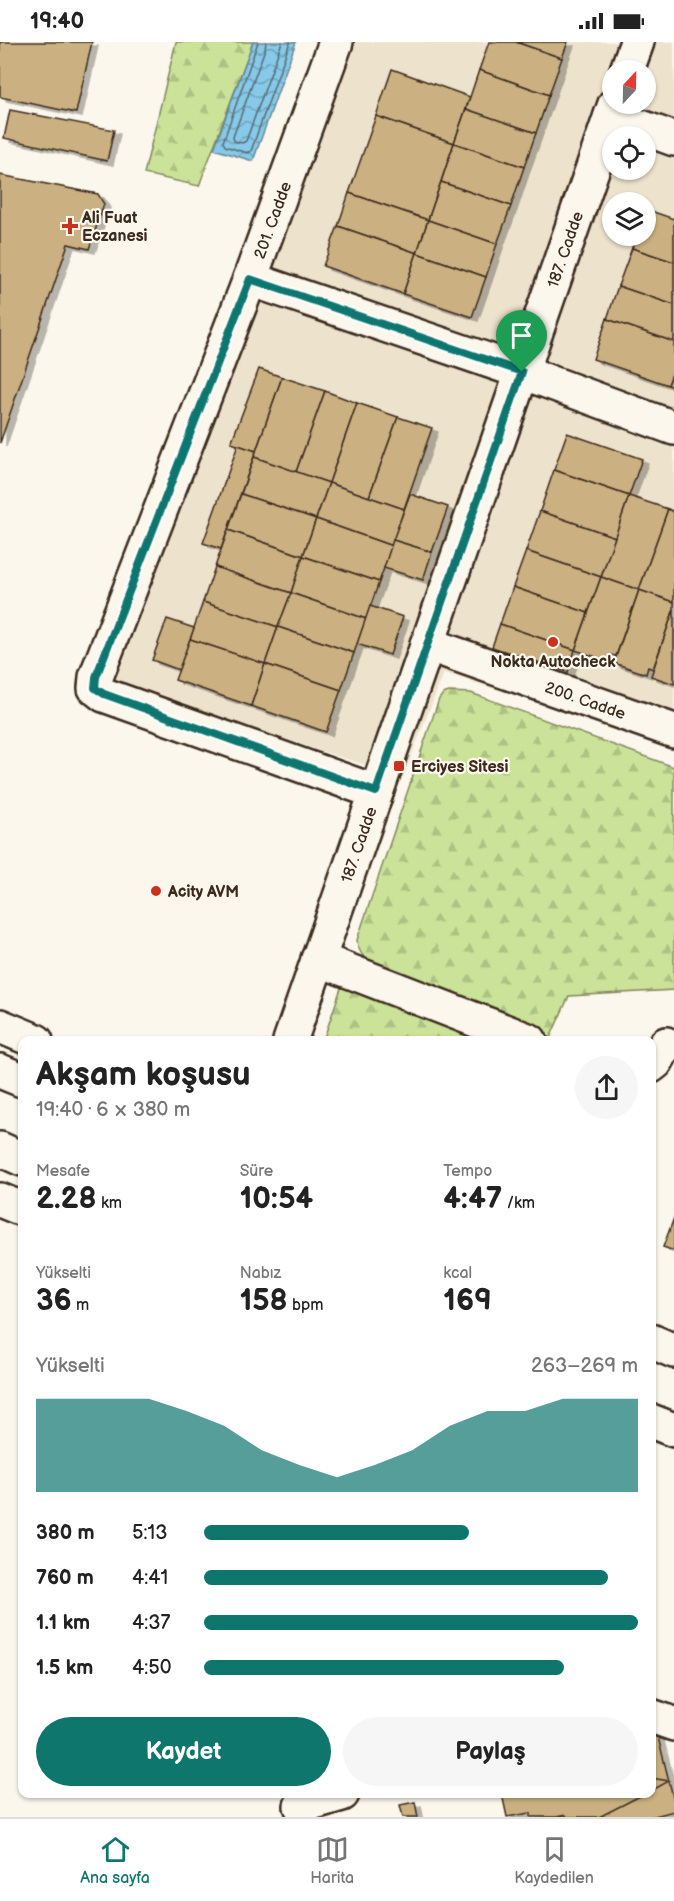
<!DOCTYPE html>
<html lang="tr">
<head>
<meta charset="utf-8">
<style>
	:root { --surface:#fff; --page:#f6f6f6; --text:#222; --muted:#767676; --line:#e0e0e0; --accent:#0f766e }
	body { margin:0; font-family:"Balsamiq Sans",sans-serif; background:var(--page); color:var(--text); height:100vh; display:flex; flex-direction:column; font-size:22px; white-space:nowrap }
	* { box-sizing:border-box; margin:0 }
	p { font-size:20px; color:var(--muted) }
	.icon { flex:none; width:33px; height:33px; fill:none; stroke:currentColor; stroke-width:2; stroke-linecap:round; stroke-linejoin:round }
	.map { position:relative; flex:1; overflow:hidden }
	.panel { position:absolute; left:18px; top:994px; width:638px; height:762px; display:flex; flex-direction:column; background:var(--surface); border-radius:12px; box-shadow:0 2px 4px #0004 }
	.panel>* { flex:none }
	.needle { width:39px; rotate:22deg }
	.controls { position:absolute; left:602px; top:18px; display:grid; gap:12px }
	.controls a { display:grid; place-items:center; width:54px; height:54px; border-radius:50%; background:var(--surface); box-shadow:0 2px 4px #0004; font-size:30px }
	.pin { position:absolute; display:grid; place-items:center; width:51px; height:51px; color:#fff; margin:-62px -26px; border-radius:50% 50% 50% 0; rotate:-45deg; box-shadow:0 0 6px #0007 }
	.pin .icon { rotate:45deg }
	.round { display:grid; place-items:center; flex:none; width:63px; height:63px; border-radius:32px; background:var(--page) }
	.summary { display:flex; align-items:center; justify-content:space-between; height:102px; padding:0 18px }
	h1 { font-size:33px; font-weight:700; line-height:45px }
	.stats { display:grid; grid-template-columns:repeat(3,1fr); gap:9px; height:102px; padding:6px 18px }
	.stats div { display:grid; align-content:center }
	.stats b { font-size:30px; font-weight:700 }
	.stats small { font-size:16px; font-weight:400 }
	.stats p { font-size:16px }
	.chart { height:168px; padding:12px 18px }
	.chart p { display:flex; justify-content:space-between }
	.chart svg { width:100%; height:108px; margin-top:6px; fill:var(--accent); opacity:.7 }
	.button { display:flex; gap:12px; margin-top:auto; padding:12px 18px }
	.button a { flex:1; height:69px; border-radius:36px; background:var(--accent); color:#fff; font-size:24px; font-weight:700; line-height:69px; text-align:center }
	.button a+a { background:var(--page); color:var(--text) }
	ul { padding:0 18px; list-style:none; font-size:20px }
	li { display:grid; grid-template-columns:96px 72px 1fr; align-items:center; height:45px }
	li i { height:15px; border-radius:8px; background:var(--accent) }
	.status { display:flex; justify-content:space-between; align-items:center; height:42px; padding:0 30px; background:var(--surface); direction:ltr }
	.status svg { height:16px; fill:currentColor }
	.tab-bar { display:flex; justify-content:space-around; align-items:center; height:84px; border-top:2px solid var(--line); background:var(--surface); font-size:16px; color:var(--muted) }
	.tab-bar a { display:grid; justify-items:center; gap:3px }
	.tab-bar .selected { color:var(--accent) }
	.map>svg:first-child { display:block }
</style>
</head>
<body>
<div class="status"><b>19:40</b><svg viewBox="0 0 49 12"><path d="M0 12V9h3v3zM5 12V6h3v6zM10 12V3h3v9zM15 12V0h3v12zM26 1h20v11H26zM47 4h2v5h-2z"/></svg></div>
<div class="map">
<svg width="674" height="1775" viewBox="0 0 674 1775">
	<defs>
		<pattern id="forest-firs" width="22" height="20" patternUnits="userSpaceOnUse" patternTransform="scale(1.5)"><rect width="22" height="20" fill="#cae399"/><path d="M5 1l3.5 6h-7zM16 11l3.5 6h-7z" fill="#aec383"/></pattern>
		<pattern id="water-waves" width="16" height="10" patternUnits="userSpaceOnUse" patternTransform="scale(1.5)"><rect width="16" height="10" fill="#86c9e8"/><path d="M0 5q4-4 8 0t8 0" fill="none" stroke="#6fa3bb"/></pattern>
		<filter id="shadow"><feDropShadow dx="6" dy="4" stdDeviation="0" flood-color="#0004"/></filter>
	</defs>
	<rect width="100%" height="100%" fill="#fbf7ec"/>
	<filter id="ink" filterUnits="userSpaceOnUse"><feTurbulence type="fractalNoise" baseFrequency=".0167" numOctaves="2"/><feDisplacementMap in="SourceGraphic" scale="12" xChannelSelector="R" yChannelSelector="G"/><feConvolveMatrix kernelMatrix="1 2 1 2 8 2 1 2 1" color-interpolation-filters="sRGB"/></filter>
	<g filter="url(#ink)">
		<path fill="#ede2cc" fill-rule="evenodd" d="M347 0H674V702L444 631 403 735 104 640ZM612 28H645V62H612ZM612 94H645V128H612ZM612 160H645V194H612Z"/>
		<g fill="url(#forest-firs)" stroke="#82865c" stroke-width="1.5">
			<path d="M176 0H253L199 144 144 132Z"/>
			<path d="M449 650 471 651 674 725V948L569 954 550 996 379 927C367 919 358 912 357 898L439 657 443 652Z"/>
			<path d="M347 945 498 999H323L341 946Z"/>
		</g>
		<path fill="url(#water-waves)" stroke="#688997" stroke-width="1.5" d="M253 0H296L253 119 214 107Z"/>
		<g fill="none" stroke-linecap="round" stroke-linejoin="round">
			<g stroke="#596a6f" stroke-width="1.5">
				<path d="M258 0 223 100 225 104 247 111 251 109 290 0"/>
				<path d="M266 0 265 7 233 95 234 99 242 101 246 99 282 0"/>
			</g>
		</g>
		<g fill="#cbb181" stroke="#3b2a1e" stroke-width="1.5" filter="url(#shadow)">
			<path d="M0 0H92L76 71 0 55Z"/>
			<path d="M489 0H516L562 16 549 53 479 28Z"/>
			<path d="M516 0H568L562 16Z"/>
			<path d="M392 27 470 55 454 101 376 74Z"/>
			<path d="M479 28 549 53 536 91 466 67Z"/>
			<path d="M466 67 536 91 524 125 454 101Z"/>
			<path d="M10 68 114 88 107 119 4 96Z"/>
			<path d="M376 74 454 101 428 178 349 151Z"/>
			<path d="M454 101 524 125 511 164 441 140Z"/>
			<path d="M0 133 98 152 104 162 89 207 68 202 0 401Z"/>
			<path d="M441 140 511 164 497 202 428 178Z"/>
			<path d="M349 151 428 178 417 211 338 184Z"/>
			<path d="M645 167 674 177V220L632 206 636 194H645Z"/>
			<path d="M428 178 497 202 486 235 417 211Z"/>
			<path d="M338 184 417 211 403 252 323 224Z"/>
			<path d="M632 206 674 220V263L618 244Z"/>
			<path d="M417 211 486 235 472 275 403 252Z"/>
			<path d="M618 244 674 263V300L607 277Z"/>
			<path d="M607 277 674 300V327L668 343 593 317Z"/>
			<path d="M259 327 282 335 256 409 231 401Z"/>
			<path d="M674 327V345L668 343Z"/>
			<path d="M282 335 325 349 296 430 254 415Z"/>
			<path d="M325 349 357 361 329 441 296 430Z"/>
			<path d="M357 361 398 375 369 455 329 441Z"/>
			<path d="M398 375 432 386 404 467 369 455Z"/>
			<path d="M567 391 642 417 629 454 554 428Z"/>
			<path d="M238 403 256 409 221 507 203 501Z"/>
			<path d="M254 415 329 441 316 477 241 452Z"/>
			<path d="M554 428 629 454 615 495 540 469Z"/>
			<path d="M329 441 404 467 392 504 316 477Z"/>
			<path d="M241 452 316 477 303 514 228 488Z"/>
			<path d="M410 452 448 465 432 510 393 498Z"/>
			<path d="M629 454 668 467 639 548 601 535Z"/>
			<path d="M668 467 674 470V560L639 548Z"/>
			<path d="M540 469 615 495 601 535 526 509Z"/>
			<path d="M316 477 392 504 379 540 303 514Z"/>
			<path d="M228 488 303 514 291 551 215 525Z"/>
			<path d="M393 498 432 510 423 538 384 526Z"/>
			<path d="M526 509 601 535 588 571 513 545Z"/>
			<path d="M303 514 379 540 366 577 291 551Z"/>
			<path d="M215 525 291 551 278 585 203 560Z"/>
			<path d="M601 535 639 548 616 614 611 613 608 619 575 608Z"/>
			<path d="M513 545 588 571 575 608 500 582Z"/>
			<path d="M639 548 674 560V567L653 627 648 625 646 632 614 621Z"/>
			<path d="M291 551 366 577 354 611 278 585Z"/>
			<path d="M203 560 278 585 265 622 190 597Z"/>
			<path d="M370 564 403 575 390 613 357 602Z"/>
			<path d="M674 567V642L651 634Z"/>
			<path d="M167 577 194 586 179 628 152 618Z"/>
			<path d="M500 582 575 608 568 630 492 605Z"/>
			<path d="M278 585 354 611 341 648 265 622Z"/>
			<path d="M190 597 265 622 251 664 175 638Z"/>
			<path d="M265 622 341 648 326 690 251 664Z"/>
			<path d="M674 1176V1209L663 1205Z"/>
			<path d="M656 1687 674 1759V1769L651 1775H598L593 1752H651V1688Z"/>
			<path d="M651 1736 669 1739 651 1749Z"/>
			<path d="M502 1752H644L599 1775H567L566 1773 556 1775H531V1771L507 1775Z"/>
			<path d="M415 1760 418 1775H403L400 1763Z"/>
		</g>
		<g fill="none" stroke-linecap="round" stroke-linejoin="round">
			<g stroke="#3b2a1e" stroke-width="38">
				<g id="minor">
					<path d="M336 0 250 237 96 635 95 646 104 653 376 750"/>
					<path d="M611 74 674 97"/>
					<path d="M250 237 522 330 674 386"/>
					<path id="s1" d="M427 602 674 689"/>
					<path d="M318 917 530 999"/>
					<path d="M0 984 36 999"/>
					<path d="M651 1024 656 1020 666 1002"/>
					<path d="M0 1158 22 1167"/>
					<path d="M651 1674 674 1682"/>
					<path d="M301 1764 342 1752"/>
				</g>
			</g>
			<g stroke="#3b2a1e" stroke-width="38">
				<g id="major">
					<path d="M627 28 637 0"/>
					<path id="s2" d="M290 999 615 62"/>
				</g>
			</g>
			<g stroke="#3b2a1e" stroke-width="38">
				<g id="highway">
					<path d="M0 1029 22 1038"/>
					<path d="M0 1107 22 1117"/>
					<path d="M651 1299 674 1309"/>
					<path d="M651 1379 674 1388"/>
				</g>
			</g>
			<use href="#minor" stroke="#fbf7ec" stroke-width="33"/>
			<use href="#major" stroke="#fbf7ec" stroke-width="33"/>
			<use href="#highway" stroke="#fbf7ec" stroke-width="33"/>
		</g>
	</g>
	<g fill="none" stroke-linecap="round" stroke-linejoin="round" filter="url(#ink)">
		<g stroke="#fff" stroke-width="12">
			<path id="route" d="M250 237 522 330 376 750 104 652 95 646 96 635Z"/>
		</g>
		<use href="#route" stroke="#0f766e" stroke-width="8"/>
	</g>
	<g fill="#c8321e" stroke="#fbf7ec" stroke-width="2">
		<path d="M67 175h6v6h6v6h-6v6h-6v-6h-6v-6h6z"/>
		<circle cx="553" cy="600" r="6"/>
		<rect x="393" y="718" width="12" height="12" rx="3"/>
		<circle cx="156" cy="849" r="6"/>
	</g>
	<g text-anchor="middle" stroke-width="4.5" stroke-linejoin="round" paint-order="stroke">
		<g font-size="16" font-weight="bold" fill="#3b2a1e" stroke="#fbf7ec" text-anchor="start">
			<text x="82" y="181">Ali Fuat<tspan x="82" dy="18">Eczanesi</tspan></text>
			<text x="553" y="625" text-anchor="middle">Nokta Autocheck</text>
			<text x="411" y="730">Erciyes Sitesi</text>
			<text x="168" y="855">Acity AVM</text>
		</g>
		<g font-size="16" fill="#3b2a1e" stroke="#fbf7ec">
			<text transform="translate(272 178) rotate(-70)" y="6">201. Cadde</text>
			<text dy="6" stroke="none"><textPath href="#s2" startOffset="838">187. Cadde</textPath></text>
			<text dy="6" stroke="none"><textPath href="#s1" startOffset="168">200. Cadde</textPath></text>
			<text dy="6" stroke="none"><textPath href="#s2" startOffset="208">187. Cadde</textPath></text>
		</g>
	</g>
</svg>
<div class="controls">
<a><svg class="needle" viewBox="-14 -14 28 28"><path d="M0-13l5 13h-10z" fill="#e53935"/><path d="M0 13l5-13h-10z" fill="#767676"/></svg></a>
<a><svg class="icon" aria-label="locate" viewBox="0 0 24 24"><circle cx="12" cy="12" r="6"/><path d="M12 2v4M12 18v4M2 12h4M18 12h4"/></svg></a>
<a><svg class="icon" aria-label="layers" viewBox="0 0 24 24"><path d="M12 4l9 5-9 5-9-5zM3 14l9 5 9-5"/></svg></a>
</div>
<div class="pin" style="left:522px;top:330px;background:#1e9e55"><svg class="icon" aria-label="arrive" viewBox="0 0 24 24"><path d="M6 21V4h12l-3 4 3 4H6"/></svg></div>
<section class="panel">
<div class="summary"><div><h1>Akşam koşusu</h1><p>19:40 · 6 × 380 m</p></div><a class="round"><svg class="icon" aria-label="share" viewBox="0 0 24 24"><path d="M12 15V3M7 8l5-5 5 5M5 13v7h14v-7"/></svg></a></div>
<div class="stats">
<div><p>Mesafe</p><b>2.28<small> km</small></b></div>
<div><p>Süre</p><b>10:54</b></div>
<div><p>Tempo</p><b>4:47<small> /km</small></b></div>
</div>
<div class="stats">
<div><p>Yükselti</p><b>36<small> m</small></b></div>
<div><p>Nabız</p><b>158<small> bpm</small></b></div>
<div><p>kcal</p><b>169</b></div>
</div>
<div class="chart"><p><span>Yükselti</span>263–269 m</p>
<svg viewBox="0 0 160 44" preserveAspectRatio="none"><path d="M0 44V6L10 6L20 6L30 6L40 11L50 17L60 27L70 33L80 38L90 33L100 27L110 17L120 11L130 11L140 6L150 6L160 6V44z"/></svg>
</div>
<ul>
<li><b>380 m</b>5:13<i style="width:61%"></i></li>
<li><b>760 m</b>4:41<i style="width:93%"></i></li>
<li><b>1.1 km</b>4:37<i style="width:100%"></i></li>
<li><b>1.5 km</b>4:50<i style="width:83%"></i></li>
</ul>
<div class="button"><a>Kaydet</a><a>Paylaş</a></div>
</section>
</div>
<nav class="tab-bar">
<a class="selected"><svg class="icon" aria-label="home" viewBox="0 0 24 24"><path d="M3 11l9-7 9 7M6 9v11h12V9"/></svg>Ana sayfa</a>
<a><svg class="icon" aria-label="map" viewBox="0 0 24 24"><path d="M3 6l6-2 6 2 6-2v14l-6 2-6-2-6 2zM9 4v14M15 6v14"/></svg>Harita</a>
<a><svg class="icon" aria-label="saved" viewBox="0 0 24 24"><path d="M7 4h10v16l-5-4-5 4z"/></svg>Kaydedilen</a>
</nav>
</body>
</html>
